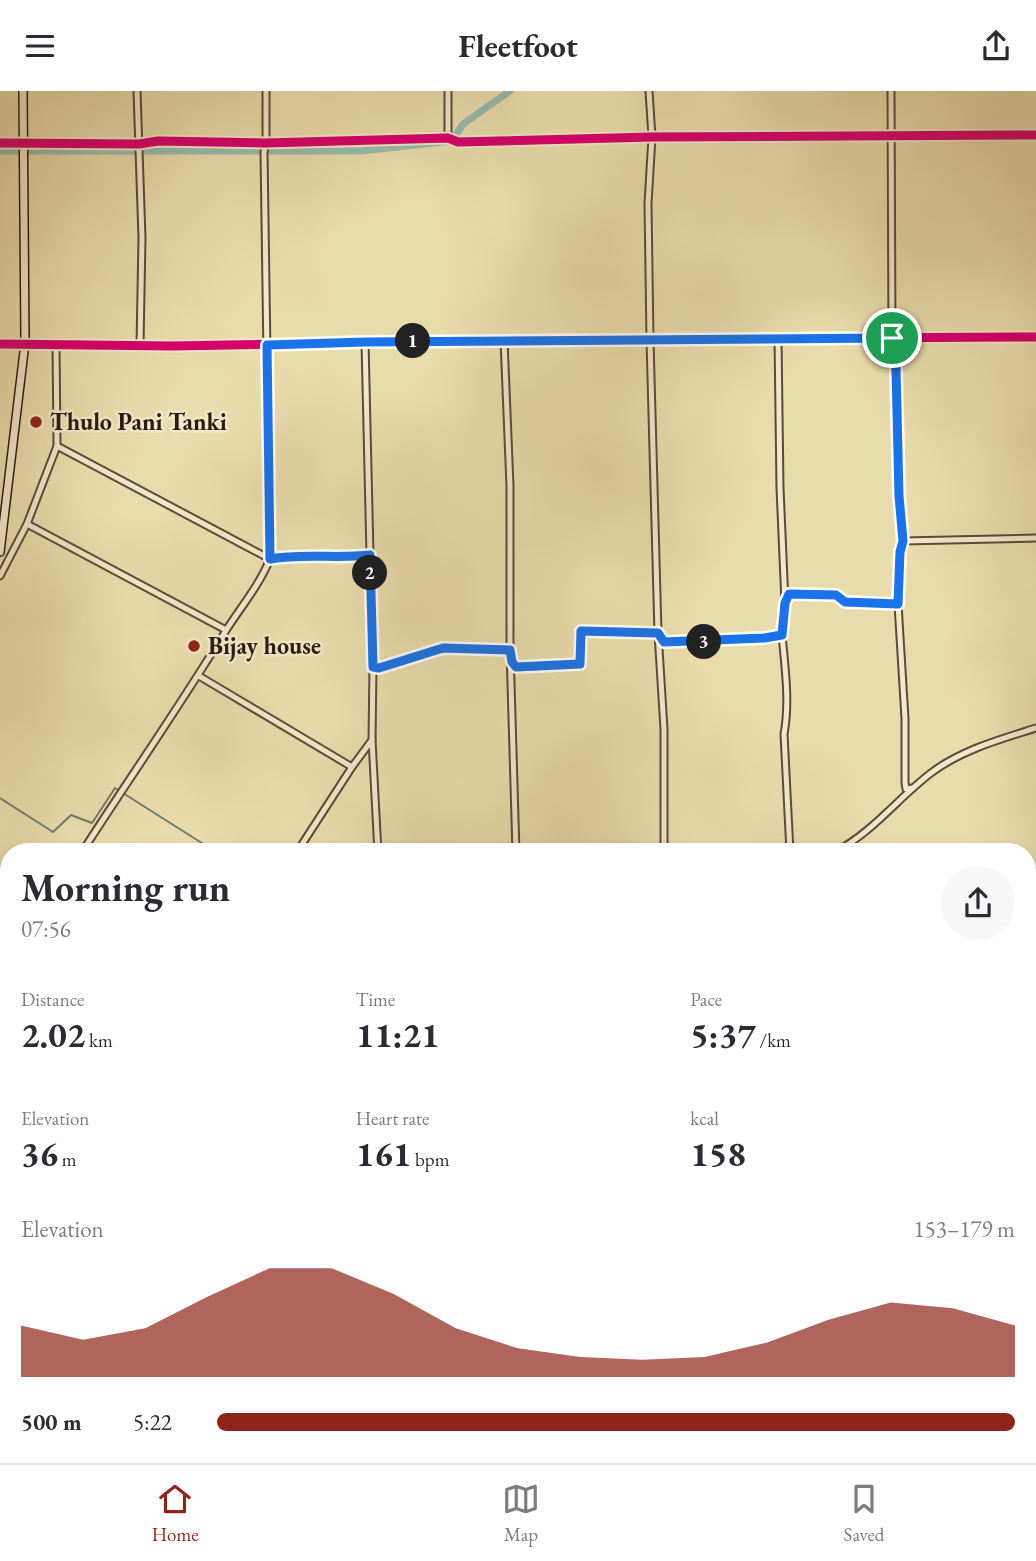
<!DOCTYPE html>
<html lang="en">
<head>
<meta charset="utf-8">
<style>
	:root { --surface:#fff; --page:#f7f7f7; --text:#2b2b33; --muted:#7c7c81; --line:#e1e1e2; --accent:#8f2418 }
	body { margin:0; font-family:"EB Garamond",serif; background:var(--page); color:var(--text); height:100vh; display:flex; flex-direction:column; font-size:26px; white-space:nowrap }
	* { box-sizing:border-box; margin:0 }
	p { font-size:23px; color:var(--muted) }
	.icon { flex:none; width:38px; height:38px; fill:none; stroke:currentColor; stroke-width:2; stroke-linecap:round; stroke-linejoin:round }
	.map { position:relative; flex:1; overflow:hidden }
	.drawer { position:absolute; left:0px; top:752px; width:1036px; height:620px; display:flex; flex-direction:column; background:var(--surface); border-radius:28px 28px 0 0; box-shadow:0 4px 10px #0003 }
	.drawer>* { flex:none }
	.pin { position:absolute; display:grid; place-items:center; width:60px; height:60px; color:#fff; margin:-30px; border:4px solid #fff; border-radius:50%; box-shadow:0 2px 7px #0007 }
	.km { position:absolute; width:35px; height:35px; margin:-18px; border-radius:50%; background:#222; color:#fff; font-size:19px; line-height:35px; text-align:center }
	.round { display:grid; place-items:center; flex:none; width:74px; height:74px; border-radius:37px; background:var(--page) }
	.overview { display:flex; align-items:center; justify-content:space-between; height:119px; padding:0 21px }
	h1 { font-size:38px; font-weight:700; line-height:52px }
	.figures { display:grid; grid-template-columns:repeat(3,1fr); gap:10px; height:119px; padding:7px 21px }
	.figures div { display:grid; align-content:center }
	.figures b { font-size:35px; font-weight:700 }
	.figures small { font-size:19px; font-weight:400 }
	.figures p { font-size:19px }
	.chart { height:196px; padding:14px 21px }
	.chart p { display:flex; justify-content:space-between }
	.chart svg { width:100%; height:126px; margin-top:7px; fill:var(--accent); opacity:.7 }
	ul { padding:0 21px; list-style:none; font-size:23px }
	li { display:grid; grid-template-columns:112px 84px 1fr; align-items:center; height:52px }
	li i { height:18px; border-radius:9px; background:var(--accent) }
	header { display:flex; justify-content:space-between; align-items:center; height:91px; padding:0 21px; background:var(--surface); font-size:32px; font-weight:700 }
	.tabs { display:flex; justify-content:space-around; align-items:center; height:98px; border-top:2px solid var(--line); background:var(--surface); font-size:19px; color:var(--muted) }
	.tabs a { display:grid; justify-items:center; gap:4px }
	.tabs .active { color:var(--accent) }
	.map>svg:first-child { display:block }
</style>
</head>
<body>
<header><svg class="icon" aria-label="menu" viewBox="0 0 24 24"><path d="M4 6h16M4 12h16M4 18h16"/></svg>Fleetfoot<svg class="icon" aria-label="share" viewBox="0 0 24 24"><path d="M12 15V3M7 8l5-5 5 5M5 13v7h14v-7"/></svg></header>
<div class="map">
<svg width="1036" height="1372" viewBox="0 0 1036 1372">
	<rect width="100%" height="100%" fill="#e9dcac"/>
	<filter id="stains"><feTurbulence type="fractalNoise" baseFrequency=".00286" numOctaves="4"/><feColorMatrix values="0 0 0 0 .2 0 0 0 0 .09 0 0 0 0 .02 0 0 0 .5 -.17"/></filter>
	<radialGradient id="worn" r=".72"><stop offset=".6" stop-color="#630" stop-opacity="0"/><stop offset="1" stop-color="#630" stop-opacity=".3"/></radialGradient>
	<g fill="none" stroke-linecap="round" stroke-linejoin="round">
		<path stroke="#6d7b6f" stroke-width="2" d="M0 707 53 741 71 724 92 732 115 697 216 761"/>
		<g stroke="#97bbae" stroke-width="7">
			<path d="M0 60H361L452 50 463 33 510 0"/>
			<path d="M1027 924H1036"/>
			<path d="M0 1093 9 1090"/>
		</g>
		<g stroke="#5c4a38" stroke-width="9">
			<g id="street">
				<path d="M137 0 142 147 140 254"/>
				<path d="M649 0 652 46 648 112 650 249 658 542 664 638V761"/>
				<path d="M891 0 892 247 896 278 899 405 903 450 900 461 898 513 905 628V692L906 698 913 697"/>
				<path d="M448 47V0"/>
				<path d="M0 52 139 53 158 50 266 52 448 47 458 51 652 46 1036 44"/>
				<path d="M504 249 510 395V559"/>
				<path d="M365 251 370 464"/>
				<path d="M0 253 173 255 504 249 1036 246"/>
				<path d="M57 355 270 468C302 462 337 468 370 464L373 576 378 577 444 557 510 559 516 761"/>
				<path d="M27 433 226 539"/>
				<path d="M903 450 1036 447"/>
				<path d="M0 485 27 433 57 355 56 253"/>
				<path d="M786 510 790 503 836 504 845 511 898 513"/>
				<path d="M782 544C785 577 790 611 784 643L790 761"/>
				<path d="M513 572 516 576 580 573 581 540 658 542 664 551 764 547 782 544 785 512 780 397 778 247"/>
				<path d="M373 576 372 649 378 761"/>
				<path d="M199 585 352 676"/>
				<path d="M82 761C129 688 179 616 225 541 240 517 259 495 270 468L264 61 266 52V0"/>
				<path d="M297 761 352 676 372 649"/>
				<path d="M835 761C873 741 898 707 931 682 961 659 1001 648 1036 637"/>
				<path d="M0 882 9 869"/>
				<path d="M0 896H9"/>
				<path d="M0 1010 9 959"/>
				<path d="M0 1055 9 1050"/>
				<path d="M0 1098 2 1097 0 1110"/>
				<path d="M0 1122 9 1161"/>
				<path d="M1027 1158H1036"/>
				<path d="M1027 1310H1036"/>
				<path d="M0 1319 9 1320"/>
				<path d="M116 1363 124 1372"/>
				<path d="M12 1372 26 1363"/>
				<path d="M376 1372 377 1363"/>
			</g>
		</g>
		<g stroke="#2d1a11" stroke-width="10">
			<path id="secondary" d="M0 461 25 252 23 0"/>
		</g>
		<use href="#street" stroke="#f1e8c9" stroke-width="5"/>
		<use href="#secondary" stroke="#f1e8c9" stroke-width="7"/>
		<g stroke="#f1e8c9" stroke-width="13">
			<g id="cycleway">
				<path d="M0 52 139 53 158 50 266 52 448 47 458 51 652 46 1036 44"/>
				<path d="M0 253 173 255 504 249 1036 246"/>
			</g>
		</g>
		<use href="#cycleway" stroke="#d6006c" stroke-width="9"/>
	</g>
	<g fill="none" stroke-linecap="round" stroke-linejoin="round">
		<g stroke="#fff" stroke-width="14">
			<path id="route" d="M892 247 896 278 899 405 903 450 900 461 898 513 845 511 836 504 789 503 785 512 782 544 764 547 664 551 658 542 581 540 580 573 516 576 512 571 510 559 443 557 379 577 373 576 370 464C337 468 302 462 270 468L267 254 365 251Z"/>
		</g>
		<use href="#route" stroke="#1a73e8" stroke-width="9"/>
	</g>
	<g fill="#8f2418" stroke="#f1e8c9" stroke-width="2.5">
		<circle cx="36" cy="331" r="7"/>
		<circle cx="194" cy="555" r="7"/>
	</g>
	<g text-anchor="middle" stroke-width="5" stroke-linejoin="round" paint-order="stroke">
		<g font-size="24" font-weight="bold" fill="#2d1a11" stroke="#f1e8c9" text-anchor="start">
			<text x="50" y="339">Thulo Pani Tanki</text>
			<text x="208" y="563">Bijay house</text>
		</g>
	</g>
	<rect width="100%" height="100%" filter="url(#stains)"/>
	<rect width="100%" height="100%" fill="url(#worn)"/>
</svg>
<div class="pin" style="left:892px;top:247px;background:#1e9e55"><svg class="icon" aria-label="arrive" viewBox="0 0 24 24"><path d="M6 21V4h12l-3 4 3 4H6"/></svg></div>
<b class="km" style="left:413px;top:250px">1</b>
<b class="km" style="left:370px;top:482px">2</b>
<b class="km" style="left:704px;top:551px">3</b>
<section class="drawer">
<div class="overview"><div><h1>Morning run</h1><p>07:56</p></div><a class="round"><svg class="icon" aria-label="share" viewBox="0 0 24 24"><path d="M12 15V3M7 8l5-5 5 5M5 13v7h14v-7"/></svg></a></div>
<div class="figures">
<div><p>Distance</p><b>2.02<small> km</small></b></div>
<div><p>Time</p><b>11:21</b></div>
<div><p>Pace</p><b>5:37<small> /km</small></b></div>
</div>
<div class="figures">
<div><p>Elevation</p><b>36<small> m</small></b></div>
<div><p>Heart rate</p><b>161<small> bpm</small></b></div>
<div><p>kcal</p><b>158</b></div>
</div>
<div class="chart"><p><span>Elevation</span>153–179 m</p>
<svg viewBox="0 0 160 44" preserveAspectRatio="none"><path d="M0 44V26L10 31L20 27L30 16L40 6L50 6L60 15L70 27L80 34L90 37L100 38L110 37L120 32L130 24L140 18L150 20L160 26V44z"/></svg>
</div>
<ul>
<li><b>500 m</b>5:22<i style="width:100%"></i></li>
</ul>
</section>
</div>
<nav class="tabs">
<a class="active"><svg class="icon" aria-label="home" viewBox="0 0 24 24"><path d="M3 11l9-7 9 7M6 9v11h12V9"/></svg>Home</a>
<a><svg class="icon" aria-label="map" viewBox="0 0 24 24"><path d="M3 6l6-2 6 2 6-2v14l-6 2-6-2-6 2zM9 4v14M15 6v14"/></svg>Map</a>
<a><svg class="icon" aria-label="saved" viewBox="0 0 24 24"><path d="M7 4h10v16l-5-4-5 4z"/></svg>Saved</a>
</nav>
</body>
</html>
